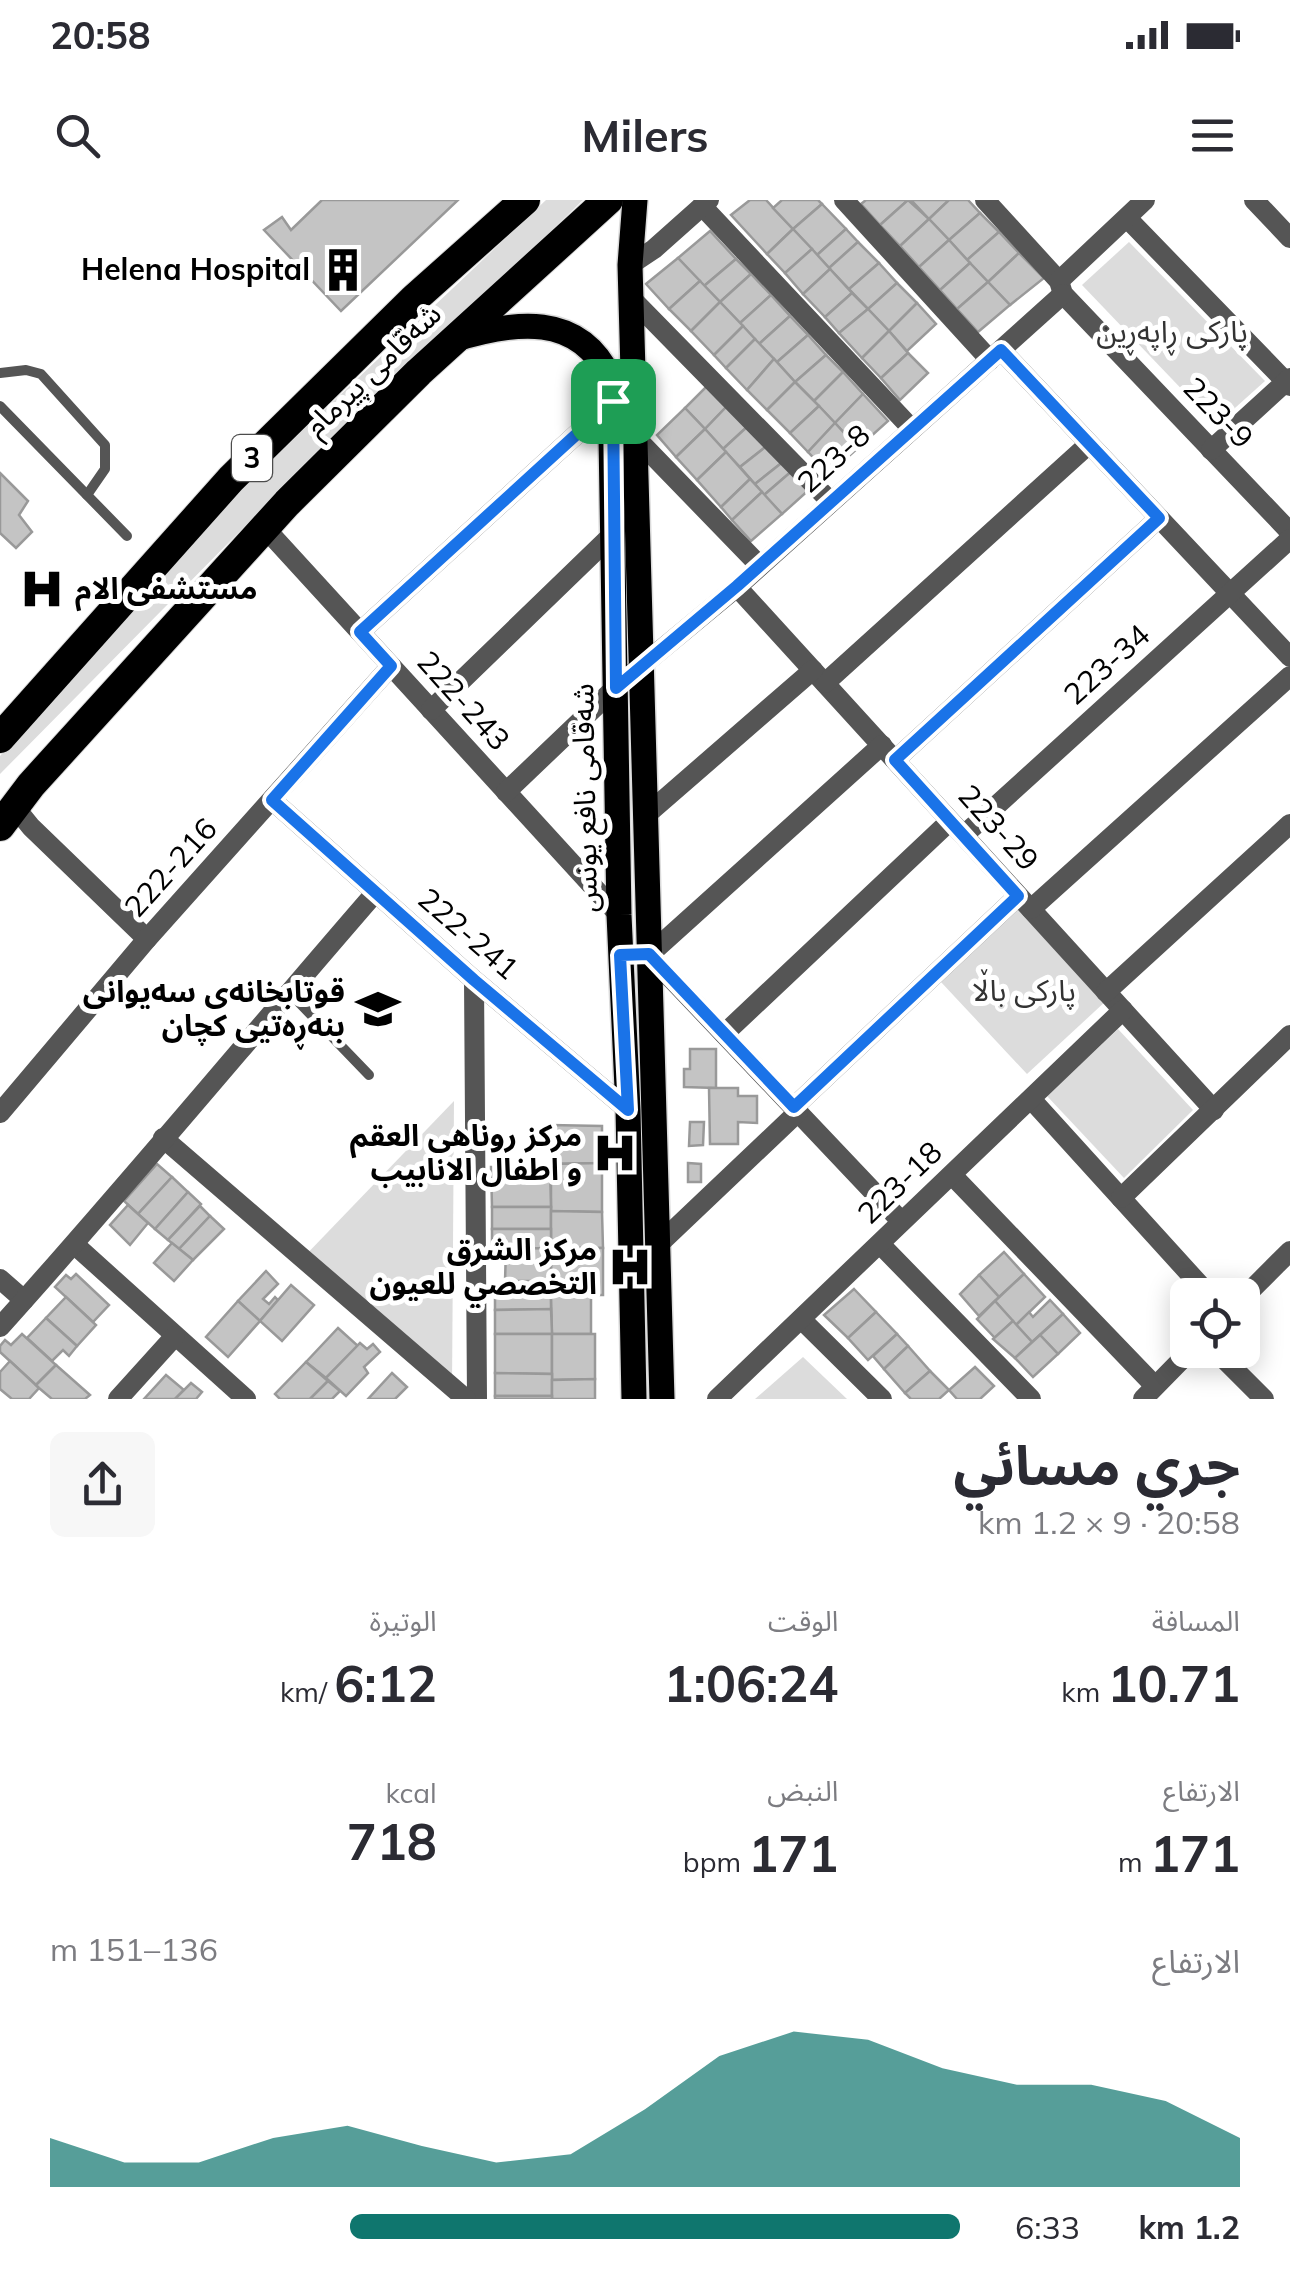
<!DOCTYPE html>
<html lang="ar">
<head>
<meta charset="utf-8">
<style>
	:root { --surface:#fff; --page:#f7f7f7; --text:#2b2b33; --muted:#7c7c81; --accent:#0f766e }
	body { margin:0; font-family:Mulish,"Noto Sans Arabic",sans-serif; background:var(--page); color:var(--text); direction:rtl; height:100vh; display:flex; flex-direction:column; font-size:38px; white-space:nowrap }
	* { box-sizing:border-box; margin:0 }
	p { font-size:32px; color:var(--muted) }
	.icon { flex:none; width:55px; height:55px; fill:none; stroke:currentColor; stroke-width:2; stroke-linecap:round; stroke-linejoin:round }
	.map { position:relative; height:1199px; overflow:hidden; direction:ltr }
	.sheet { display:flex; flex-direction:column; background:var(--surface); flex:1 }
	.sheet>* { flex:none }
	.fabs { position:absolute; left:1170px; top:1078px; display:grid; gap:20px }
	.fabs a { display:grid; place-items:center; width:90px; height:90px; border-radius:15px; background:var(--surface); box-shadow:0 5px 25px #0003; font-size:50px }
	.pin { position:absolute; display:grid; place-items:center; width:85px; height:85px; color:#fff; margin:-42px; border-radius:20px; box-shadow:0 5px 15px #0006 }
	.round { display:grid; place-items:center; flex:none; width:105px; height:105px; border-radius:15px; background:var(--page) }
	.summary { display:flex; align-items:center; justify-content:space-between; height:170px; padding:0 50px }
	h1 { font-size:55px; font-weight:700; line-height:75px }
	.figures { display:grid; grid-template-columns:repeat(3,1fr); gap:15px; height:170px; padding:10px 50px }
	.figures div { display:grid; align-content:center }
	.figures b { font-size:50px; font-weight:700 }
	.figures small { font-size:28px; font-weight:400 }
	.figures p { font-size:28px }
	.chart { height:280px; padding:20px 50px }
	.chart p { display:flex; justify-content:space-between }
	.chart svg { width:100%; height:180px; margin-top:10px; fill:var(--accent); opacity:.7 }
	ul { padding:0 50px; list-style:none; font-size:32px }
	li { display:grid; grid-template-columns:160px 120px 1fr; align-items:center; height:75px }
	li i { height:25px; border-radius:12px; background:var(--accent) }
	.status { display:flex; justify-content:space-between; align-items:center; height:70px; padding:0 50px; background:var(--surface); direction:ltr }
	.status svg { height:28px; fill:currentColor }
	header { display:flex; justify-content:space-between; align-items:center; height:130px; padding:0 50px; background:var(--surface); font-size:45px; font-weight:700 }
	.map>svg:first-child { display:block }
</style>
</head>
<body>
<div class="status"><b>20:58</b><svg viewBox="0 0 49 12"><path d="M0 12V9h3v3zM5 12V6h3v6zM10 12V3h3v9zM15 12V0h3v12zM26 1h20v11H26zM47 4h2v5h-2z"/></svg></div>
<header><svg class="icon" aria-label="menu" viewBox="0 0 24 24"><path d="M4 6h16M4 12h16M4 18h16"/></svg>Milers<svg class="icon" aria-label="search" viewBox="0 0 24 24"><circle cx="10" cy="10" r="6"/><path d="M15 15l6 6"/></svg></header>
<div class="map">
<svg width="1290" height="1199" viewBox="0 0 1290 1199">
	<rect width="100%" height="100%" fill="#fff"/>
	<g fill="#dcdcdc">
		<path d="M546 0H583L251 320 0 574V556L227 302Z"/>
		<path d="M1129 42 1265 181 1216 225 1082 85Z"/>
		<path d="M1017 704 1107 800 1027 874 940 781Z"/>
		<path d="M1118 829 1193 910 1124 978 1047 896Z"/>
		<path d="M454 901 452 1189 300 1061Z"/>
		<path d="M803 1157 847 1199H755Z"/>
	</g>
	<g fill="#c4c4c4" stroke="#999" stroke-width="2.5">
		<path d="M322 0H458L341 111 264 30 282 17 291 30Z"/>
		<path d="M750 0H766L793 29 767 54 731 15Z"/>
		<path d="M782 0H818L822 4 793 29 773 8Z"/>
		<path d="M866 0H908L880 25 861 4Z"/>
		<path d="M908 0 929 19 900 46 880 25Z"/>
		<path d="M911 0H949L929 19Z"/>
		<path d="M949 0H968L980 13 949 40 929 19Z"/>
		<path d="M822 4 846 29 817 55 793 29Z"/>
		<path d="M980 13 999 32 967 60 949 40Z"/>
		<path d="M929 19 949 40 919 67 900 46Z"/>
		<path d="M793 29 812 49 785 73 767 54Z"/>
		<path d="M846 29 858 42 829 68 817 55Z"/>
		<path d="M710 31 736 59 704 86 678 58Z"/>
		<path d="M999 32 1019 53 988 82 967 60Z"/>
		<path d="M949 40 970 63 940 90 919 67Z"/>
		<path d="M858 42 879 63 849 89 829 68Z"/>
		<path d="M812 49 830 69 803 94 785 73Z"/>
		<path d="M1019 53 1044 78 1010 105 988 82Z"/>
		<path d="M678 58 700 81 669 109 646 84Z"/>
		<path d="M736 59 751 74 720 102 704 86Z"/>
		<path d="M879 63 897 83 868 109 849 89Z"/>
		<path d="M970 63 988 82 957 109 940 90Z"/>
		<path d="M830 69 852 93 825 117 803 94Z"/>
		<path d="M751 74 771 95 740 123 720 102Z"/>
		<path d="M700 81 720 102 691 131 669 109Z"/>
		<path d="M988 82 1010 105 978 132 957 109Z"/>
		<path d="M897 83 917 103 889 131 868 109Z"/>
		<path d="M852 93 868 109 839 133 825 117Z"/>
		<path d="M771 95 790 116 759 144 740 123Z"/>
		<path d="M720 102 743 126 714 155 691 131Z"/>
		<path d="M917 103 936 124 907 151 889 131Z"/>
		<path d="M868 109 889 131 862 158 839 133Z"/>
		<path d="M790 116 808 135 777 162 759 144Z"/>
		<path d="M743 126 755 139 726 168 714 155Z"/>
		<path d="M889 131 908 153 881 178 862 158Z"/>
		<path d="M808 135 826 155 795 182 777 162Z"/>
		<path d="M755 139 774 159 747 190 726 168Z"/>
		<path d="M908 153 928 173 900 200 881 178Z"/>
		<path d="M826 155 843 172 814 201 795 182Z"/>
		<path d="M774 159 795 182 767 210 747 190Z"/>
		<path d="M843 172 863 194 835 223 814 201Z"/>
		<path d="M795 182 819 206 790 233 767 210Z"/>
		<path d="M709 184 729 204 705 229 685 208Z"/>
		<path d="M863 194 888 221 858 248 835 223Z"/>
		<path d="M729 204 749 225 723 249 705 229Z"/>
		<path d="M819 206 835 223 808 252 790 233Z"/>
		<path d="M685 208 705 229 676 257 657 235Z"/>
		<path d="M835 223 858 248 829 274 808 252Z"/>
		<path d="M749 225 768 245 740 267 723 249Z"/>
		<path d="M705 229 726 252 697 280 676 257Z"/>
		<path d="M768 245 784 261 755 284 740 267Z"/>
		<path d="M726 252 750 279 721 307 697 280Z"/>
		<path d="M784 261 793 270 764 295 755 284Z"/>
		<path d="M793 270 811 288 782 314 764 295Z"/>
		<path d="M0 273 28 301 19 315 32 332 16 348 0 333Z"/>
		<path d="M750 279 762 292 732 320 721 307Z"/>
		<path d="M762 292 782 314 751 341 732 320Z"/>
		<path d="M690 849H716V888L684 887V869H690Z"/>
		<path d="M709 888H738V896H757V923L738 922V944H710Z"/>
		<path d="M690 922H704L703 945 689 946Z"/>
		<path d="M550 925 602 926V963L551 964Z"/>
		<path d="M602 963V1012L551 1011V964Z"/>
		<path d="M688 963 701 964V982H688Z"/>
		<path d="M157 964 172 977 138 1014 124 1001Z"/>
		<path d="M491 967 550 968 551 1007H492Z"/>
		<path d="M172 977 188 992 155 1029 138 1014Z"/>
		<path d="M188 992 201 1004 168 1040 155 1029Z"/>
		<path d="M128 1005 148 1023 130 1045 110 1025Z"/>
		<path d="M200 1006 210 1016 179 1049 168 1040Z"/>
		<rect x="492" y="1007" width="59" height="22"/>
		<path d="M551 1011 602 1012 603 1048H551Z"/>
		<path d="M210 1016 224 1029 193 1060 179 1049Z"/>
		<path d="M492 1029H551V1048L492 1049Z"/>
		<path d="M172 1043 193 1060 174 1081 154 1063Z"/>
		<rect x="551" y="1048" width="52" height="47"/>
		<path d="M551 1048V1081H505L506 1049Z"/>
		<path d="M1004 1052 1024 1074 999 1097 979 1075Z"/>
		<path d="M266 1071 278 1084 263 1099 269 1104 275 1097 278 1100 260 1121 238 1101Z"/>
		<path d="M76 1074 109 1105 93 1122 55 1087 66 1075 71 1079Z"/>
		<path d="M1024 1074 1045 1097 1016 1125 995 1101Z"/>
		<path d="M979 1075 999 1097 979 1116 960 1094Z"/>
		<path d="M291 1085 314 1105 282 1141 260 1121Z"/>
		<path d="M854 1089 876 1112 848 1138 824 1115Z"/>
		<path d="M495 1094 551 1095V1109L495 1110Z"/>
		<path d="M551 1095H591V1134H552Z"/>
		<path d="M66 1097 96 1125 77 1146 46 1118Z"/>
		<path d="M1050 1100 1063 1114 1032 1142 1016 1125 1029 1112 1033 1117Z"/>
		<path d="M238 1101 260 1121 228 1157 206 1137Z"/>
		<path d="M995 1101 1013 1121 995 1138 977 1119Z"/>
		<path d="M551 1109 552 1134H495V1110Z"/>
		<path d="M876 1112 897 1134 868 1160 848 1138Z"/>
		<path d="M1063 1114 1080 1133 1058 1154 1040 1135Z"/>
		<path d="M46 1118 77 1146 69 1156 63 1150 52 1161 27 1138Z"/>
		<path d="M1013 1121 1032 1142 1015 1158 993 1139Z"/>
		<path d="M338 1128 358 1146 326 1178 306 1162Z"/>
		<path d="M22 1134 56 1165 36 1185 0 1152V1146L5 1140 11 1145Z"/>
		<path d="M495 1134H552V1174L495 1173Z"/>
		<path d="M552 1134H595V1179L552 1180Z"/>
		<path d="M897 1134 908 1146 884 1169 873 1156Z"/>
		<path d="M1040 1135 1058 1154 1033 1177 1015 1158Z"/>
		<path d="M360 1143 367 1149 373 1144 380 1152 364 1167 368 1173 346 1196 326 1178Z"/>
		<path d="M908 1146 930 1171 905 1193 884 1169Z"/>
		<path d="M10 1161 39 1188 29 1199H12L0 1189V1172Z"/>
		<path d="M306 1162 328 1181 310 1199H280L275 1194Z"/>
		<path d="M56 1165 90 1195 85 1199H52L39 1188 36 1185Z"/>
		<path d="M975 1167 994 1186 980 1199H957L949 1190Z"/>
		<path d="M930 1171 949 1190 939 1199H911L905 1193Z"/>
		<path d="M392 1173 407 1187 395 1199H368Z"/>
		<path d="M495 1173 552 1174V1196H495Z"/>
		<path d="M166 1175 184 1190 175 1199H144Z"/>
		<path d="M595 1179V1199H552V1180Z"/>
		<path d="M328 1181 340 1191 332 1199H310Z"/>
		<path d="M191 1183 202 1192 196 1199H175Z"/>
		<rect x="495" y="1196" width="57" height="3"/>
	</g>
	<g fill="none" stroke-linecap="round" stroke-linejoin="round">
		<g stroke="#dbdbdb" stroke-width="28">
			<g id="primary">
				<path d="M635 0 630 65 662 1199"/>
				<path d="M453 140C514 121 579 112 610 178L619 715 628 910 634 1199"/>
			</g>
		</g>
		<g stroke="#dbdbdb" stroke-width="32">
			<g id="highway">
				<path d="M0 538 231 279 414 99 525 0"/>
				<path d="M0 626 31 585 287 303 419 172 608 0"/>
			</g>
		</g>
		<g stroke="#555" stroke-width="10">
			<path d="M0 173 26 170 41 174 105 245V269L87 295"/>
			<path d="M0 206 127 336"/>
			<path d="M290 793 369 875"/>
		</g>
		<g stroke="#555" stroke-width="20">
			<path d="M844 0 990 160"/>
			<path d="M985 0 1059 81 1063 94 1290 332"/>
			<path d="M1254 0 1290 38"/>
			<path d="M702 6 912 229"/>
			<path d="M1127 18 1290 186"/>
			<path d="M630 65 654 49 709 0"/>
			<path d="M1059 81 1145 0"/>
			<path d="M631 98 831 302"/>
			<path d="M1001 150 1290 457"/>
			<path d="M635 237 760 366"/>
			<path d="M1211 250 1290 178"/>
			<path d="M264 327 619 715"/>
			<path d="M737 387 1214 910"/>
			<path d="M360 432 613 201"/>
			<path d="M825 483 1089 244"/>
			<path d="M431 510 614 333"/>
			<path d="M882 545 649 755 901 1021"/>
			<path d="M895 560 1159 318"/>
			<path d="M506 592 616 487 737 387 1063 94"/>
			<path d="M272 600 474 780 628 910"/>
			<path d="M14 606 31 627 147 739"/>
			<path d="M645 616 813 470"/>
			<path d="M964 635 1290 339"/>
			<path d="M1031 709 1290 476"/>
			<path d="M474 780 477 1199"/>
			<path d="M1106 792 1290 624"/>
			<path d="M724 834 950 621"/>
			<path d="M1031 899 1209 1095"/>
			<path d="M794 907 1018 696"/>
			<path d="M0 913 147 739 391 466"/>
			<path d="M163 938 466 1199"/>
			<path d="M952 975 1155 1186"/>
			<path d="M1121 998 1290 835"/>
			<path d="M659 1044 798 912"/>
			<path d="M880 1044 1031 1199"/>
			<path d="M75 1045 246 1199"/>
			<path d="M0 1079 24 1100"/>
			<path d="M1242 1099 1290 1051"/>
			<path d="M801 1119 882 1199"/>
			<path d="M0 1127C128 985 250 837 375 693"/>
			<path d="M1215 1150 1264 1199"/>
			<path d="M118 1199 175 1136"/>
			<path d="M717 1199 1123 810"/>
			<path d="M1143 1199 1191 1150"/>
		</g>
		<use href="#primary" stroke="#000" stroke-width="25"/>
		<use href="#highway" stroke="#000" stroke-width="30"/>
	</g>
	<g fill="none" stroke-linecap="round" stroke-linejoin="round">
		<g stroke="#fff" stroke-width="20">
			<path id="route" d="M1001 150 1159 318 895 560 1018 696 794 907 649 754 620 755 628 910 474 780 272 600 391 466 360 432 613 201 616 488 737 386Z"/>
		</g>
		<use href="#route" stroke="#1a73e8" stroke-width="12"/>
	</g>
	<defs>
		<g id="building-bare" transform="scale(3.45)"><path d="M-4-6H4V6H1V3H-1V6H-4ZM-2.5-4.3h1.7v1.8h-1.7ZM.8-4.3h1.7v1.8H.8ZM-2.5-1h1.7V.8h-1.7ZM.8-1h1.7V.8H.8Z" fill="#000" stroke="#fff" stroke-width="2.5" paint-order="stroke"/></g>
		<g id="hospital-bare" transform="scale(3.45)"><path d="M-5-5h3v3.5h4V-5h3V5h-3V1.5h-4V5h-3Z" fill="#000" stroke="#fff" stroke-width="2.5" paint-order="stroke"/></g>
		<g id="school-bare" transform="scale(3.45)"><path d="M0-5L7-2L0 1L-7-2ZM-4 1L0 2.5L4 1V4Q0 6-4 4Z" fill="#000" stroke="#fff" stroke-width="2.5" paint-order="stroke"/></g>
	</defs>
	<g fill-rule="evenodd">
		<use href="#building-bare" x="343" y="70"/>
		<use href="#hospital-bare" x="42" y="389"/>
		<use href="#school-bare" x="378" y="809"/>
		<use href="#hospital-bare" x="615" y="953"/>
		<use href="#hospital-bare" x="630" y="1067"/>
	</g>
	<g text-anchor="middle" stroke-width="10" stroke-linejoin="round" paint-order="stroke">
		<rect fill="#fff" stroke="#4c4c4c" stroke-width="2.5" x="232" y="235" width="40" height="46" rx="8"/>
		<g font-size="28" font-weight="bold" fill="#000">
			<text x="252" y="268">3</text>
		</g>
		<g font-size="30" font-weight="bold" fill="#000" stroke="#fff" text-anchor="end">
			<text x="310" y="80">Helena Hospital</text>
			<text x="75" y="399" text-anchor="start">مستشفى الام</text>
			<text x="345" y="802">قوتابخانەی سەیوانی<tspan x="345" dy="34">بنەڕەتیی کچان</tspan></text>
			<text x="582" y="946">مركز روناهي العقم<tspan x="582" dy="34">و اطفال الانابيب</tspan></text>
			<text x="597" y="1060">مركز الشرق<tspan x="597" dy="34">التخصصي للعيون</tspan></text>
		</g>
		<g font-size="30" fill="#333" stroke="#fff">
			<text x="1172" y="142">پارکی ڕاپەڕین</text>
			<text x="1024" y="801">پارکی باڵا</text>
		</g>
		<g font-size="30" fill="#000" stroke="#fff">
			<text transform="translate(373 170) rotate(-44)" y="10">شەقامی پیرمام</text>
			<text transform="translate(1218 213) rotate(46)" y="10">223-9</text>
			<text transform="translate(834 259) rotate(-42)" y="10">223-8</text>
			<text transform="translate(1107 465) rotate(-42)" y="10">223-34</text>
			<text transform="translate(463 501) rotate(48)" y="10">222-243</text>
			<text transform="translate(585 598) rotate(-91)" y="10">شەقامی نافع یونس</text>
			<text transform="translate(998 628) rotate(48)" y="10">223-29</text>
			<text transform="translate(171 668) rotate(-48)" y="10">222-216</text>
			<text transform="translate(468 734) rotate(41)" y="10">222-241</text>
			<text transform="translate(900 983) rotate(-44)" y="10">223-18</text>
		</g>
	</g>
</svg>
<div class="fabs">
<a><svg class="icon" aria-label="locate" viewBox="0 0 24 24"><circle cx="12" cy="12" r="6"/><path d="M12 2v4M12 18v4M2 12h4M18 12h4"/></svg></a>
</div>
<div class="pin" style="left:613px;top:201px;background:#1e9e55"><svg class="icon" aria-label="arrive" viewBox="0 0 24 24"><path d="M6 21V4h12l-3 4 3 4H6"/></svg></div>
</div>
<section class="sheet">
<div class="summary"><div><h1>جري مسائي</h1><p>20:58 · 9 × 1.2 km</p></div><a class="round"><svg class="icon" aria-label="share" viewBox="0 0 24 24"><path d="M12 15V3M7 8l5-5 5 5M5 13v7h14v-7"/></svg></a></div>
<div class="figures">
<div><p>المسافة</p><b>10.71<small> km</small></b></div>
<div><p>الوقت</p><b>1:06:24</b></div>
<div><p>الوتيرة</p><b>6:12<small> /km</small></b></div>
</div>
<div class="figures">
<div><p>الارتفاع</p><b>171<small> m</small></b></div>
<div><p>النبض</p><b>171<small> bpm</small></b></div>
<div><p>kcal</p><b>718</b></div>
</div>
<div class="chart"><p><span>الارتفاع</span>136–151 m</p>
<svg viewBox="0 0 160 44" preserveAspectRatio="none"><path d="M0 44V32L10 38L20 38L30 32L40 29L50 34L60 38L70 36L80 25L90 12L100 6L110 8L120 15L130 19L140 19L150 23L160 32V44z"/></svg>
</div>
<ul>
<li><b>1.2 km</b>6:33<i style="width:67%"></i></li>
</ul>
</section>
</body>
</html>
